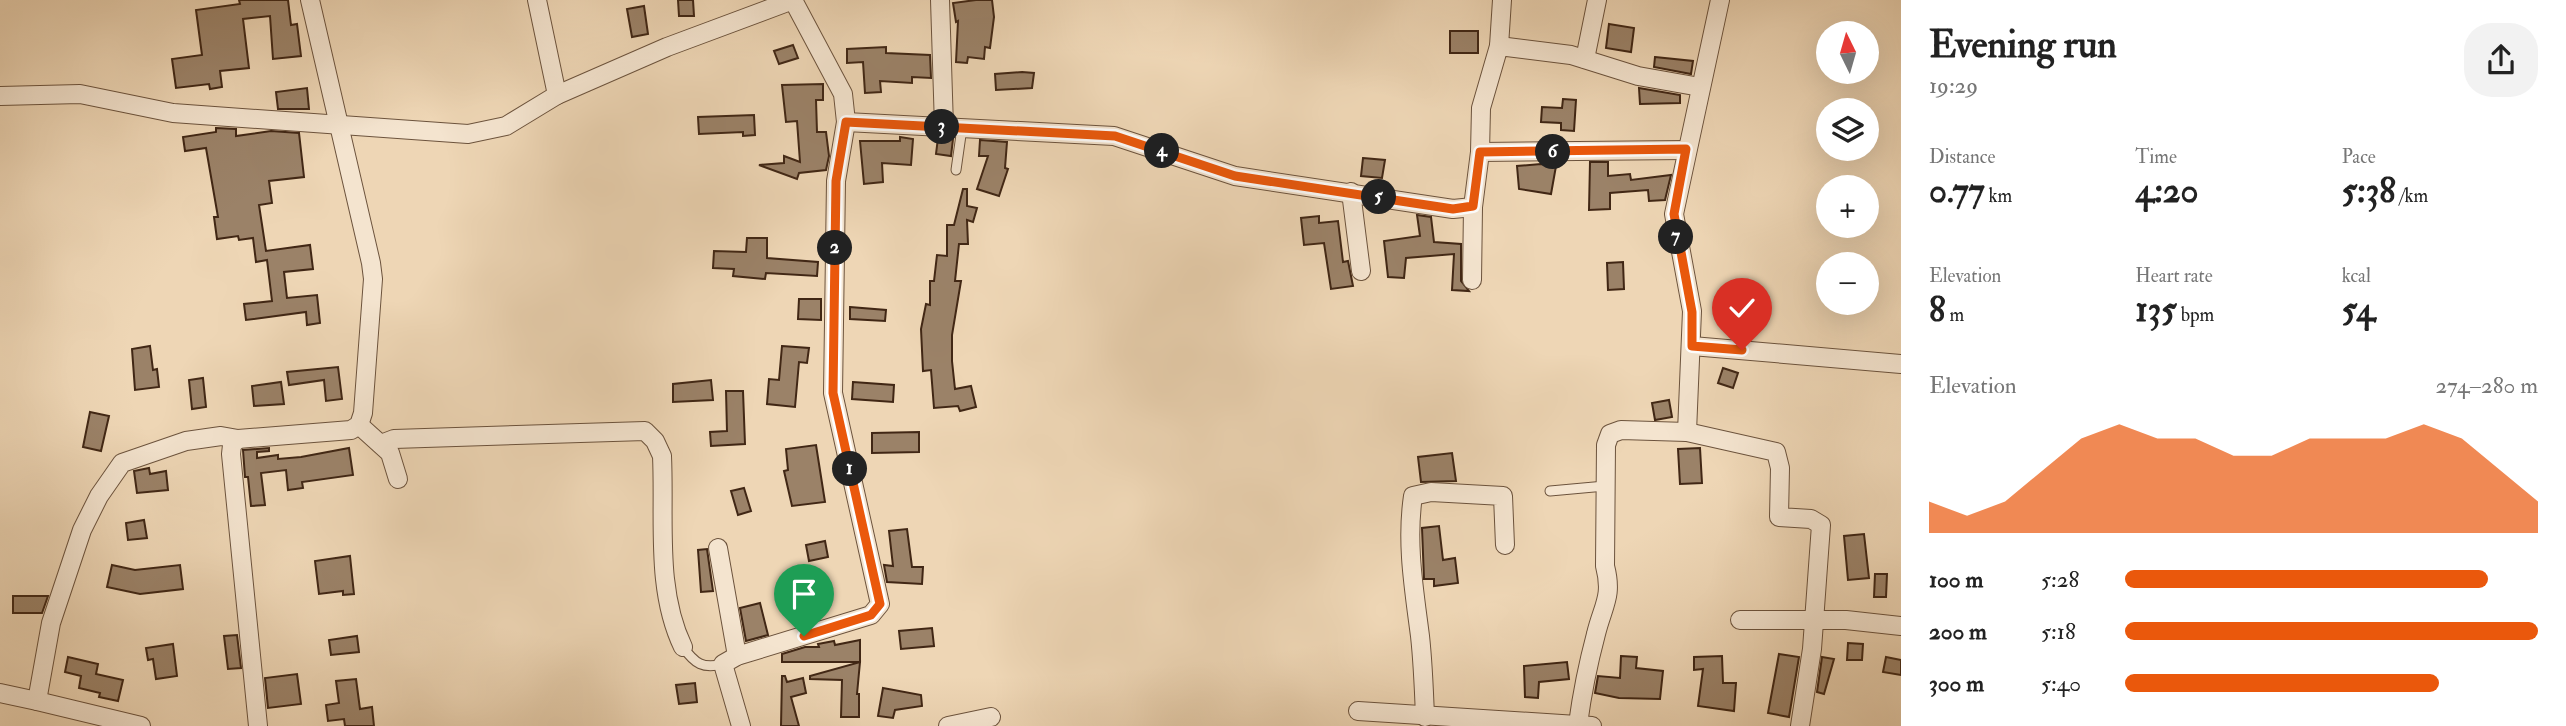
<!DOCTYPE html>
<html lang="en">
<head>
<meta charset="utf-8">
<style>
	:root { --surface:#fff; --page:#f2f2f2; --text:#222; --muted:#767676; --accent:#ea580c }
	body { margin:0; font-family:"IM FELL Double Pica",serif; background:var(--page); color:var(--text); height:100vh; display:flex; flex-direction:column; font-size:26px; white-space:nowrap }
	* { box-sizing:border-box; margin:0 }
	p { font-size:23px; color:var(--muted) }
	.icon { flex:none; width:38px; height:38px; fill:none; stroke:currentColor; stroke-width:2; stroke-linecap:round; stroke-linejoin:round }
	.map { position:relative; flex:1; overflow:hidden }
	.drawer { display:flex; flex-direction:column; background:var(--surface); width:665px }
	.drawer>* { flex:none }
	.needle { width:46px; rotate:355deg }
	.buttons { position:absolute; left:1816px; top:21px; display:grid; gap:14px }
	.buttons a { display:grid; place-items:center; width:63px; height:63px; border-radius:50%; background:var(--surface); box-shadow:0 7px 28px #0002; font-size:35px }
	.pin { position:absolute; display:grid; place-items:center; width:60px; height:60px; color:#fff; margin:-72px -30px; border-radius:50% 50% 50% 0; rotate:-45deg; box-shadow:0 0 7px #0007 }
	.pin .icon { rotate:45deg }
	.km { position:absolute; width:35px; height:35px; margin:-18px; border-radius:50%; background:#222; color:#fff; font-size:19px; line-height:35px; text-align:center }
	.round { display:grid; place-items:center; flex:none; width:74px; height:74px; border-radius:28px; background:var(--page) }
	.overview { display:flex; align-items:center; justify-content:space-between; height:119px; padding:0 28px }
	h1 { font-size:38px; font-weight:800; line-height:52px }
	.metrics { display:grid; grid-template-columns:repeat(3,1fr); gap:10px; height:119px; padding:7px 28px }
	.metrics div { display:grid; align-content:center }
	.metrics b { font-size:35px; font-weight:800 }
	.metrics small { font-size:19px; font-weight:400 }
	.metrics p { font-size:19px }
	.chart { height:196px; padding:14px 28px }
	.chart p { display:flex; justify-content:space-between }
	.chart svg { width:100%; height:126px; margin-top:7px; fill:var(--accent); opacity:.7 }
	ul { padding:0 28px; list-style:none; font-size:23px }
	li { display:grid; grid-template-columns:112px 84px 1fr; align-items:center; height:52px }
	li i { height:18px; border-radius:9px; background:var(--accent) }
	main { display:flex; flex:1; min-height:0 }
	.map>svg:first-child { display:block }
</style>
</head>
<body>
<main>
<div class="map">
<svg width="1901" height="726" viewBox="0 0 1901 726">
	<rect width="100%" height="100%" fill="#eed6b5"/>
	<filter id="stains"><feTurbulence type="fractalNoise" baseFrequency=".00286" numOctaves="4"/><feColorMatrix values="0 0 0 0 .2 0 0 0 0 .09 0 0 0 0 .02 0 0 0 .5 -.17"/></filter>
	<radialGradient id="worn" r=".72"><stop offset=".6" stop-color="#630" stop-opacity="0"/><stop offset="1" stop-color="#630" stop-opacity=".3"/></radialGradient>
	<g fill="#9b8268" stroke="#412715" stroke-width="2">
		<path d="M239 0H288L291 25 297 24 301 56 273 59 270 16 243 19 249 68 220 71 222 87 210 89 209 84 176 88 172 59 202 55 196 10 240 4Z"/>
		<path d="M678 0H693L694 16H679Z"/>
		<path d="M976 0H992L994 17 990 48 985 47 984 59 968 57 967 63 956 62 958 21 956 22 953 3Z"/>
		<path d="M644 6 648 34 632 37 627 9Z"/>
		<path d="M1609 24 1634 28 1631 52 1606 48Z"/>
		<rect x="1450" y="31" width="28" height="22"/>
		<path d="M793 45 798 58 779 64 774 51Z"/>
		<path d="M886 47V53L930 55 931 78 912 77V83L880 81 881 92 865 93 863 62 847 63V49Z"/>
		<path d="M1655 57 1693 61 1691 74 1654 67Z"/>
		<path d="M1022 72 1034 73 1032 88 996 90 995 74Z"/>
		<path d="M823 84V100H816L817 132H826L829 156 826 170 799 173 797 179 759 165 784 163V156L800 162 797 121 786 122 782 85Z"/>
		<path d="M307 88 309 109H278L276 92Z"/>
		<path d="M1639 88 1680 95V103L1640 104Z"/>
		<path d="M1563 99 1576 100 1574 131 1561 130V123L1541 122 1542 107 1562 108Z"/>
		<path d="M754 115 755 135 743 136V132L699 134 698 117Z"/>
		<path d="M216 128 236 129V136L271 131 299 133 304 177 269 181 272 203 259 205 266 251 310 245 313 269 284 272 287 298 317 295 320 323 307 325 306 312 246 320 244 304 272 301 267 260 256 262 253 238 239 240 238 236 217 239 214 217H218L206 148 185 151 183 137 216 132Z"/>
		<path d="M900 137 913 139 911 165 882 163 883 182 864 184 860 141H900Z"/>
		<path d="M938 138 953 139 951 156 936 154Z"/>
		<path d="M980 140 1007 142 1005 168 1008 169 999 196 977 189 988 156H979Z"/>
		<path d="M1363 158 1385 160 1382 178 1361 176Z"/>
		<path d="M1590 162H1608V176L1630 174 1631 180 1671 175 1665 200 1649 201 1648 190 1610 193V209L1589 210Z"/>
		<path d="M1541 164 1556 166 1551 194 1519 189 1517 166Z"/>
		<path d="M963 189H967V206L977 208 973 222 967 220 968 244H959L955 281H961L952 335V361L955 389 971 386 976 407 960 411 958 406 934 408 931 370 923 371 921 329 926 304 930 305V281H934L937 255 947 256V225H954Z"/>
		<path d="M1417 215 1431 217 1434 242 1461 244V281L1469 291 1452 290 1454 254 1406 258 1404 278 1388 277 1384 241 1420 236Z"/>
		<path d="M1319 216V223L1338 221 1343 262 1348 261 1353 286 1331 289 1324 243 1304 245 1301 218Z"/>
		<path d="M747 238H767V258L818 262 817 276 766 273 765 279 733 276 734 269 713 268 714 251 746 252Z"/>
		<path d="M1623 262 1624 289 1608 290 1607 263Z"/>
		<path d="M799 299H821V320L798 319Z"/>
		<path d="M850 307 886 310 885 321 850 319Z"/>
		<path d="M150 346 153 370 157 369 159 387 135 390 132 349Z"/>
		<path d="M782 346 809 348 807 363 799 362 795 407 767 404 769 379 779 380Z"/>
		<path d="M338 367 342 399 326 401 324 380 289 385 287 372Z"/>
		<path d="M1723 368 1738 373 1733 388 1718 383Z"/>
		<path d="M203 378 206 407 192 409 189 380Z"/>
		<path d="M711 380 713 400 673 402V384Z"/>
		<path d="M281 382 284 404 254 406 252 386Z"/>
		<path d="M853 382 894 385 893 402 852 399Z"/>
		<path d="M726 391H743L745 444 711 446 710 432 727 431Z"/>
		<path d="M1669 400 1672 417 1655 420 1652 403Z"/>
		<path d="M90 412 109 416 101 451 83 447Z"/>
		<path d="M919 432V452L872 453V433Z"/>
		<path d="M816 445 825 502 792 506 784 471 788 470 786 449Z"/>
		<path d="M269 448V451L257 452V458L278 455V459L301 457 349 448 353 475 302 482 303 488 288 490 286 470 261 473 265 505 251 506 248 477H245L243 450Z"/>
		<path d="M1700 448 1702 483 1680 484 1678 449Z"/>
		<path d="M1452 453 1456 481 1421 482 1418 457Z"/>
		<path d="M149 468 150 474 166 471 168 490 137 493 134 471Z"/>
		<path d="M744 488 751 511 738 515 731 491Z"/>
		<path d="M144 520 147 538 128 540 126 523Z"/>
		<path d="M1439 526 1443 560 1455 558 1458 583 1434 586V579H1424L1422 528Z"/>
		<path d="M907 529 912 567H923L922 584 887 582 884 565 893 566 889 531Z"/>
		<path d="M1864 534 1869 578 1848 580 1844 536Z"/>
		<path d="M825 541 828 557 809 561 806 545Z"/>
		<path d="M707 549 713 591 701 592 698 550Z"/>
		<path d="M350 556 354 594 343 595V591L319 594 315 561Z"/>
		<path d="M112 565 135 570 180 565 183 589 140 594 107 587Z"/>
		<path d="M819 570 823 584 807 589 803 575Z"/>
		<path d="M1875 574H1887L1886 597H1874Z"/>
		<path d="M13 596H48L42 613H13Z"/>
		<path d="M760 603 768 635 746 641 740 608Z"/>
		<path d="M932 628 934 646 901 649 899 631Z"/>
		<path d="M237 635 241 668 228 669 224 636Z"/>
		<path d="M357 636 359 652 331 655 329 640Z"/>
		<path d="M860 640V662H782V654L805 647H819L818 644 834 641 835 645Z"/>
		<path d="M1848 643 1863 644 1862 660H1847Z"/>
		<path d="M173 644 177 676 156 679 153 659 148 660 146 648Z"/>
		<path d="M1779 654 1799 657 1789 717 1768 713Z"/>
		<path d="M1621 656 1637 657 1636 668 1663 671 1660 699 1619 698 1595 693 1598 676 1620 678Z"/>
		<path d="M1722 656 1723 683H1736L1734 711 1698 706 1703 669 1694 670V657Z"/>
		<path d="M68 657 98 664 96 674 123 680 118 701 99 697 100 693 79 688 81 676 65 672Z"/>
		<path d="M1822 657 1834 659 1824 694 1817 692Z"/>
		<path d="M1886 657 1901 660V675L1883 672Z"/>
		<path d="M860 662 857 694H859V717H841L842 680 810 679V676Z"/>
		<path d="M1567 662 1569 679 1539 682 1538 698 1525 697 1524 666Z"/>
		<path d="M297 674 301 704 268 708 265 678Z"/>
		<path d="M782 676H785L787 682 803 678 806 693 791 697 799 726H781Z"/>
		<path d="M356 679 360 709 372 707 374 726H345L344 719 328 721 326 705 339 703 336 681Z"/>
		<path d="M695 683 697 702 679 704 676 685Z"/>
		<path d="M883 688 921 695 922 706 895 710 893 718 878 716Z"/>
	</g>
	<g fill="none" stroke-linecap="round" stroke-linejoin="round">
		<g stroke="#6c533d" stroke-width="11">
			<g id="service">
				<path d="M956 170 962 128"/>
				<path d="M1550 491 1605 486"/>
				<path d="M683 647C695 664 703 669 723 664"/>
			</g>
		</g>
		<g stroke="#6c533d" stroke-width="20">
			<g id="minor">
				<path d="M940 0 944 127"/>
				<path d="M1499 46 1502 0"/>
				<path d="M1585 59 1597 0"/>
				<path d="M557 95 667 47 793 0"/>
				<path d="M0 96 80 94 173 113 468 134 506 126 557 95 537 0"/>
				<path d="M846 122 1114 136 1235 176 1453 209 1473 207"/>
				<path d="M1480 152 1686 150"/>
				<path d="M1351 192 1361 271"/>
				<path d="M1472 280 1473 207 1480 152 1481 108 1499 46 1571 55 1638 76 1700 87"/>
				<path d="M1692 346 1901 364"/>
				<path d="M359 425 390 453 398 479"/>
				<path d="M1687 432 1776 452 1780 468 1779 517 1811 519 1821 525 1812 649 1800 726"/>
				<path d="M238 439 232 445 231 454 258 726"/>
				<path d="M381 444 394 439 645 431 655 441 662 456C665 519 655 589 683 647"/>
				<path d="M718 548 737 656"/>
				<path d="M1740 620H1846L1901 626"/>
				<path d="M0 693 37 701"/>
				<path d="M1358 711 1592 726"/>
				<path d="M1425 717C1424 690 1423 663 1420 636 1414 589 1406 543 1413 496L1431 492 1503 496 1505 545"/>
				<path d="M1578 724C1582 694 1588 664 1596 634 1603 605 1613 597 1605 566L1606 445 1610 434 1621 430 1687 432 1692 311 1674 214 1720 0"/>
				<path d="M141 726 37 701 51 623 82 530 99 496 122 463 186 441 221 436 238 439 351 430 359 425 363 413 373 279 371 263 310 0"/>
				<path d="M741 726 723 664 737 656 871 615 880 604 833 393 836 181 846 122 843 94 793 0"/>
				<path d="M948 726 991 717"/>
			</g>
		</g>
		<use href="#service" stroke="#f4e4cf" stroke-width="9"/>
		<use href="#minor" stroke="#f4e4cf" stroke-width="18"/>
	</g>
	<g fill="none" stroke-linecap="round" stroke-linejoin="round">
		<g stroke="#fff" stroke-width="14">
			<path id="route" d="M804 636 871 615 880 604 833 393 836 181 846 122 1115 136 1235 176 1453 209 1473 206 1480 152 1686 149 1674 214 1692 312V346L1742 350"/>
		</g>
		<use href="#route" stroke="#ea580c" stroke-width="9"/>
	</g>
	<rect width="100%" height="100%" filter="url(#stains)"/>
	<rect width="100%" height="100%" fill="url(#worn)"/>
</svg>
<div class="buttons">
<a><svg class="needle" viewBox="-14 -14 28 28"><path d="M0-13l5 13h-10z" fill="#e53935"/><path d="M0 13l5-13h-10z" fill="#767676"/></svg></a>
<a><svg class="icon" aria-label="layers" viewBox="0 0 24 24"><path d="M12 4l9 5-9 5-9-5zM3 14l9 5 9-5"/></svg></a>
<a>+</a>
<a>−</a>
</div>
<div class="pin" style="left:804px;top:636px;background:#1e9e55"><svg class="icon" aria-label="arrive" viewBox="0 0 24 24"><path d="M6 21V4h12l-3 4 3 4H6"/></svg></div>
<div class="pin" style="left:1742px;top:350px;background:#d93025"><svg class="icon" aria-label="check" viewBox="0 0 24 24"><path d="M5 12l5 5 9-10"/></svg></div>
<b class="km" style="left:850px;top:469px">1</b>
<b class="km" style="left:835px;top:248px">2</b>
<b class="km" style="left:942px;top:127px">3</b>
<b class="km" style="left:1162px;top:151px">4</b>
<b class="km" style="left:1379px;top:197px">5</b>
<b class="km" style="left:1553px;top:152px">6</b>
<b class="km" style="left:1676px;top:237px">7</b>
</div>
<section class="drawer">
<div class="overview"><div><h1>Evening run</h1><p>19:29</p></div><a class="round"><svg class="icon" aria-label="share" viewBox="0 0 24 24"><path d="M12 15V3M7 8l5-5 5 5M5 13v7h14v-7"/></svg></a></div>
<div class="metrics">
<div><p>Distance</p><b>0.77<small> km</small></b></div>
<div><p>Time</p><b>4:20</b></div>
<div><p>Pace</p><b>5:38<small> /km</small></b></div>
</div>
<div class="metrics">
<div><p>Elevation</p><b>8<small> m</small></b></div>
<div><p>Heart rate</p><b>135<small> bpm</small></b></div>
<div><p>kcal</p><b>54</b></div>
</div>
<div class="chart"><p><span>Elevation</span>274–280 m</p>
<svg viewBox="0 0 160 44" preserveAspectRatio="none"><path d="M0 44V33L10 38L20 33L30 22L40 11L50 6L60 11L70 11L80 17L90 17L100 11L110 11L120 11L130 6L140 11L150 22L160 33V44z"/></svg>
</div>
<ul>
<li><b>100 m</b>5:28<i style="width:88%"></i></li>
<li><b>200 m</b>5:18<i style="width:100%"></i></li>
<li><b>300 m</b>5:40<i style="width:76%"></i></li>
</ul>
</section>
</main>
</body>
</html>
